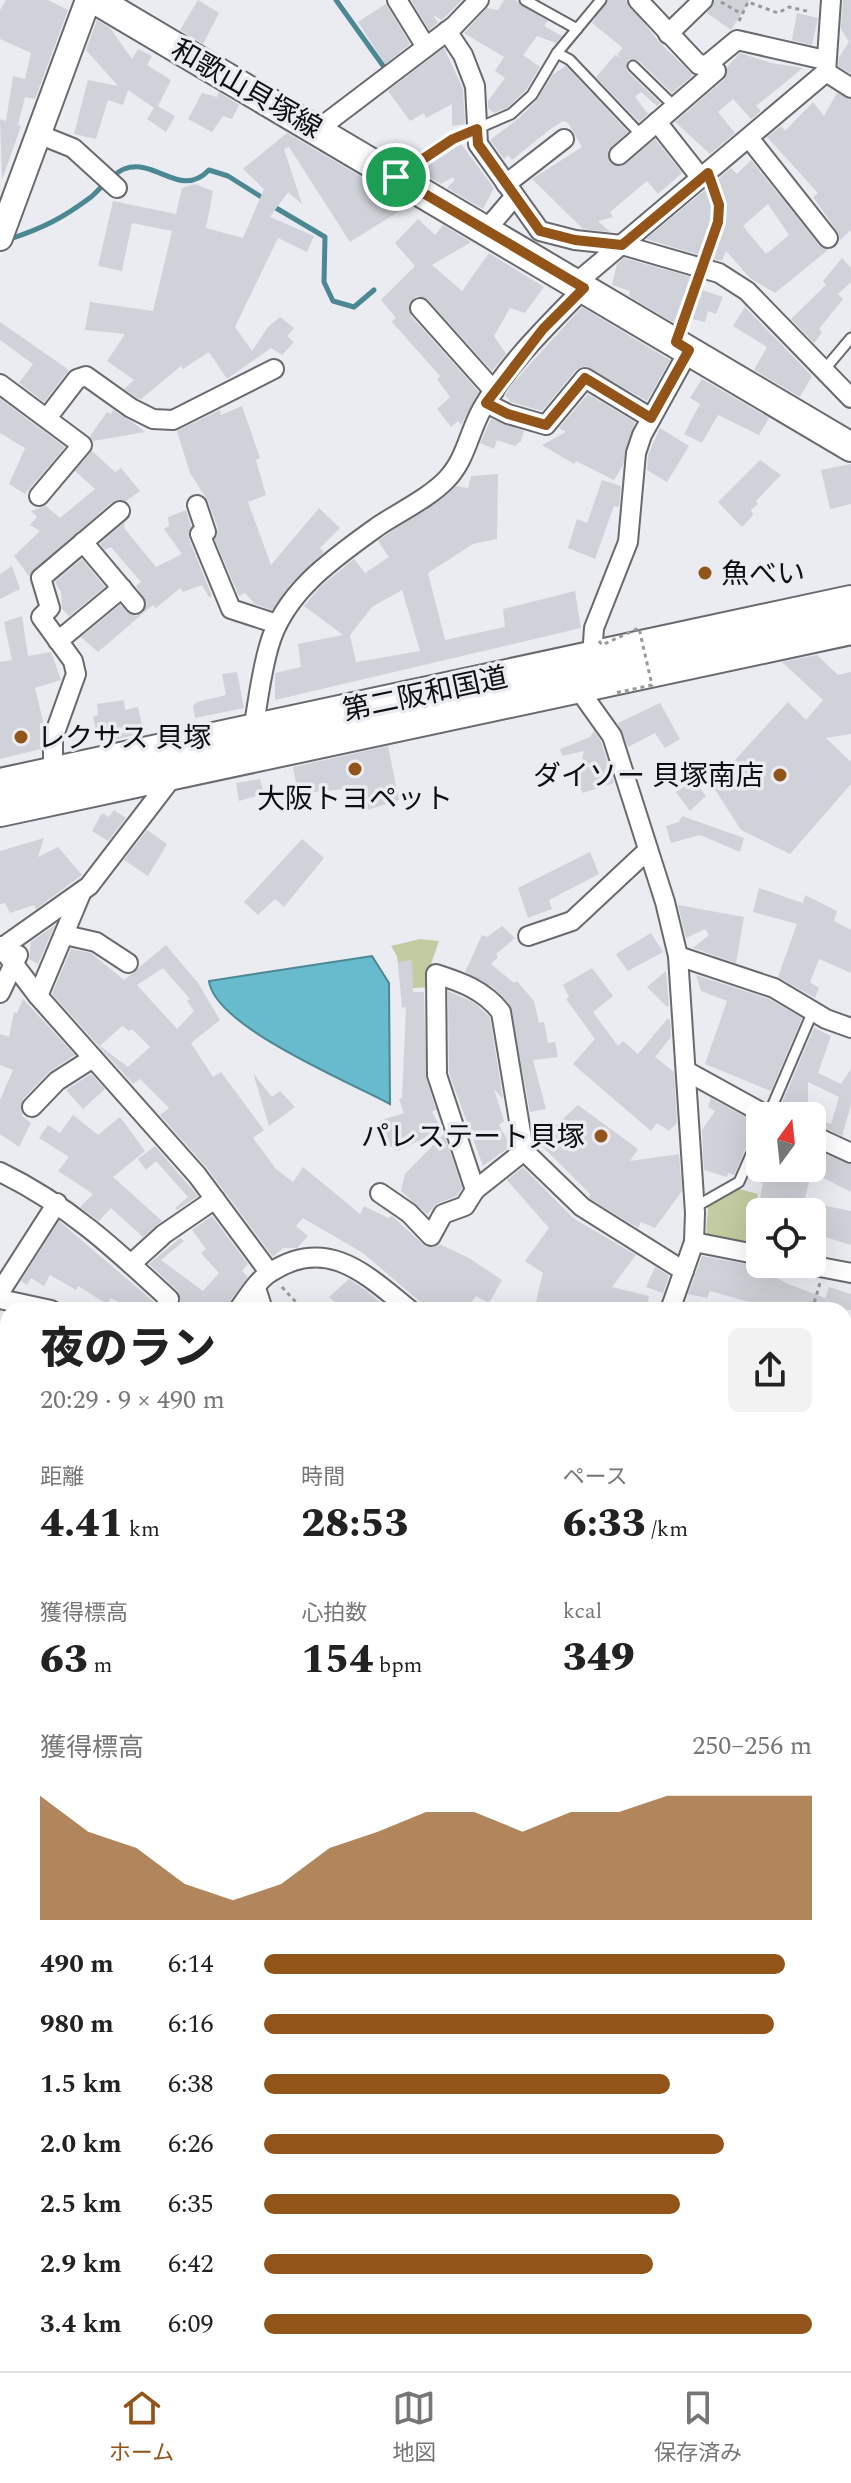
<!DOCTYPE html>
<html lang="ja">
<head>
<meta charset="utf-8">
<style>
	:root { --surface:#fff; --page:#f2f2f2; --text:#222; --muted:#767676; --line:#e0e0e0; --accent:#925418 }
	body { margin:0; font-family:Spectral,"Noto Sans JP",serif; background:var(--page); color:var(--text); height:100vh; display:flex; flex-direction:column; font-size:30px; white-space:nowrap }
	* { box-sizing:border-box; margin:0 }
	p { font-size:26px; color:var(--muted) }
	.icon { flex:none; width:44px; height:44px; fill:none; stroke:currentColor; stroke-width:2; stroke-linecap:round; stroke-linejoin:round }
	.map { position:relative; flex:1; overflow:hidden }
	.details { position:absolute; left:0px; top:1302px; width:852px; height:1070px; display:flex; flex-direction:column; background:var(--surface); border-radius:24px 24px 0 0; box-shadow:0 8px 32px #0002 }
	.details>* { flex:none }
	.needle { width:52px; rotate:15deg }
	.fabs { position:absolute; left:746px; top:1102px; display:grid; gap:16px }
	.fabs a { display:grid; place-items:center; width:80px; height:80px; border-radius:12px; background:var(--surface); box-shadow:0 8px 32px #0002; font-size:40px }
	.pin { position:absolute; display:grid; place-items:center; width:68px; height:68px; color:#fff; margin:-34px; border:4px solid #fff; border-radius:50%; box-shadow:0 2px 8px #0007 }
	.round { display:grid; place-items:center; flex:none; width:84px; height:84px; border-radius:12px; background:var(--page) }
	.head { display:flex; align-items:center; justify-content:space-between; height:136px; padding:0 40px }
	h1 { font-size:44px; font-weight:800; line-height:60px }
	.figures { display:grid; grid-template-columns:repeat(3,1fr); gap:12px; height:136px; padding:8px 40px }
	.figures div { display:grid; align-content:center }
	.figures b { font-size:40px; font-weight:800 }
	.figures small { font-size:22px; font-weight:400 }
	.figures p { font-size:22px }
	.chart { height:224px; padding:16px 40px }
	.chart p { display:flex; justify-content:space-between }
	.chart svg { width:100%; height:144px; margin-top:8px; fill:var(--accent); opacity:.7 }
	ul { padding:0 40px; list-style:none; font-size:26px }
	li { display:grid; grid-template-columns:128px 96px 1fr; align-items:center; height:60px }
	li i { height:20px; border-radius:10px; background:var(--accent) }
	.menu { display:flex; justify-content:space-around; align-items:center; height:112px; border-top:2px solid var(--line); background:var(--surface); font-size:22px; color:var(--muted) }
	.menu a { display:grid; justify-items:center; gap:4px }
	.menu .selected { color:var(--accent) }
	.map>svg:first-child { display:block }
</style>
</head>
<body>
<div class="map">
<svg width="851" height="2371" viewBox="0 0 851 2371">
	<rect width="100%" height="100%" fill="#eaecf2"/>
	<g fill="#c1cca1">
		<path d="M420 939 439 941 430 967V987L401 989 397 956 391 946Z"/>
		<path d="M735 1188 758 1194 747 1247 706 1237 708 1206Z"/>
	</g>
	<path fill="#67bbcc" stroke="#4c8794" stroke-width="2" d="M372 956 389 983 390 1104C349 1082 214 1026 209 981Z"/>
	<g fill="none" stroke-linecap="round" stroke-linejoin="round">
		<g stroke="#4c8794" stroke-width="5">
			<path d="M336 0 384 67"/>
			<path d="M271 205 325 237 324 282 333 301 354 307 374 290"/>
			<path d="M10 239C43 228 63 218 91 197 100 189 112 174 124 169 156 157 180 200 209 170L228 176 263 198"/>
		</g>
	</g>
	<g fill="#cfd2d8" fill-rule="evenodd">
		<path d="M6 0H48L68 10 35 99 25 97 18 125 21 126 2 180 0 119 6 121 13 76 25 79 31 53 0 39V10Z"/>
		<path d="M198 0 219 13 203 44 180 30Z"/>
		<path d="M411 0H462L442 20 433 15 438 23 429 30Z"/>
		<path d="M504 0H515L548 21 544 26 562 36 556 43 537 36 523 55 540 67 526 90 507 108 494 113 488 108V101L505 78 495 71 504 57 464 33 487 8 498 10Z"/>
		<path d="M608 0H626L659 42 693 75 672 93 638 60H628L627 71 660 103 657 106 641 92 635 97 648 114 639 122 596 77 615 55 621 58 617 54 623 48 592 23Z"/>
		<path d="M715 0H750L731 30 707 13Z"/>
		<path d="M843 0H851V74L838 66 839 57 849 42 841 29Z"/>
		<path d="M386 4 410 44 385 64 358 22Z"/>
		<path d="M797 13 818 18 812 45 792 40Z"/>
		<path d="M97 20 110 28 132 59 138 49 152 56 147 65 171 80 158 106 175 116 166 132 147 119 154 108 128 90 123 105 108 100 96 139 74 134 88 80 118 86 86 50Z"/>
		<path d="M444 48 463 89 465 124 452 126V104L426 118 424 113 410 121 388 91Z"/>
		<path d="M740 53 771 63 803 68 756 106 761 111 751 119 733 99 718 112 735 133 710 154 675 122 724 80 727 67Z"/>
		<path d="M566 66 628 132 608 150 611 163 626 164 655 139 682 173 658 194 647 181 610 212 613 217 598 221 610 232 583 229 532 179 582 147 568 123 563 121 549 130 512 160 508 155 504 159 490 140 518 119 538 99 552 75Z"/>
		<path d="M219 92 239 105 232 119 223 116 212 132 188 119 202 93 217 97Z"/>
		<path d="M837 93 851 100V230L840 240 837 231 813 197 818 193 767 137 781 126 785 131 813 102 824 116Z"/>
		<path d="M287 133 402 201 406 207 350 242 289 147 284 149 302 204 288 192 270 217 314 236 307 252 278 238 235 327 252 351 268 327 280 317 294 328 287 336 294 342 282 355 271 348 227 379 209 352 183 369 181 366 141 399 137 398 124 389 134 380 107 361 125 334 85 330 90 302 153 311 172 231 132 223 122 271 98 266 113 201 176 214 182 188 195 184 213 191 206 228 243 238 264 189 243 169Z"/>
		<path d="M461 144 494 188 483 209 447 188 455 180 453 177 441 184 424 174 430 164Z"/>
		<path d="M751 160 819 245 828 250 775 293 750 278 726 251 722 261 713 259 725 222 726 203 718 179 731 168 737 174ZM768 204 789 235 766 254 743 226Z"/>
		<path d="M706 189 711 206V220L699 255 646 239Z"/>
		<path d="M418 219 435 235 443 225 471 242 432 265 462 291 489 253 544 287 525 313 510 308 494 336 506 354 492 371 428 300 417 296 409 304 411 316 479 392 461 425 458 421 451 427 437 409 450 397 437 379 440 376 392 322 396 318 381 300 415 266 395 243Z"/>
		<path d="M624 258 691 277 674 323 629 296 630 291 612 285 617 264Z"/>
		<path d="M842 258 851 268V282L838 294 843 299 819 329 822 333 814 343 791 319 826 285 823 281Z"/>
		<path d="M702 290 723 297 716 314 708 311 705 322 692 319Z"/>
		<path d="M582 307 670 360 647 401 585 366 576 370 542 411 511 402 505 395 513 383Z"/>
		<path d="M745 307 812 376 800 397 754 370 767 347 733 326Z"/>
		<path d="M0 322 69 370 44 402 19 383 33 364 0 340Z"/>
		<path d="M702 379 769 418 759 435 718 415 702 443 684 434 700 404 690 398Z"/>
		<path d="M588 394 635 422 623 465 614 480 576 461 574 464 542 445 566 432 559 428Z"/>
		<path d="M0 399 65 447 25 494 9 484 25 448 0 433Z"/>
		<path d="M242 406 260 458 256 460 266 495 248 502 271 565 319 508 340 528 320 548 324 552 290 585 272 610 255 604 245 593 239 596 215 540 218 529 208 501 190 473 177 431 220 410 221 415Z"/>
		<path d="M113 410 135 424 145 432 93 441 90 436 107 412 111 414Z"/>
		<path d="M491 419 524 431 521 441 515 446 497 440 494 449 480 443Z"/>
		<path d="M660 428 689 446 667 482 647 470 648 455Z"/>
		<path d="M92 451 115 472 121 468 140 491 126 501 112 502 29 576 14 556 40 531 30 525 37 517 31 511 46 506 60 518 95 489 75 471Z"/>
		<path d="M760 460 781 475 756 501 758 504 751 510 753 515 742 527 718 502Z"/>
		<path d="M851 464V504L830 509 821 470Z"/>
		<path d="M498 474 497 539 473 544 428 573 445 640 505 627 503 609 575 591 581 628 275 700V673L301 667 298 644 343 635 304 606 321 586 354 559 365 573 389 557 378 541 456 486 468 488 471 476ZM402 590 420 651 356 662 350 635 372 607Z"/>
		<path d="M602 480 621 486 619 507 614 506 595 559 568 548 577 519 587 523Z"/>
		<path d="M186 510 191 526 189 539 212 596 209 597 202 585 183 592 180 588 156 608 153 605 98 652 81 637 120 605 136 616 143 613 147 603 136 586 141 582 111 547 105 550 100 544 125 522 124 528 156 567 182 554 164 529 169 526 168 517Z"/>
		<path d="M82 559 105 587 69 616 62 609 61 592 55 582Z"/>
		<path d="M12 566 20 589 0 599V574Z"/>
		<path d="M22 616 28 656 51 652 61 680 35 688 44 725 41 749 0 759V662L12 660 4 622Z"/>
		<path d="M817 655 838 675 851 672V734L826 738 851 762V784L790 854 741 830 712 785 788 702 806 720 823 700 782 662Z"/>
		<path d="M237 672 244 708 195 718 193 706 197 702 226 695 222 674Z"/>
		<path d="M124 700 125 710 138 707 144 733 99 743 93 717 98 715 97 704Z"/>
		<path d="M660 703 680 739 665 748 655 733 628 747 618 723Z"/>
		<path d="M594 731 601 741 614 783 583 793 577 783 584 751 562 756 560 749 590 737Z"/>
		<path d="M388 746 399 800 367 810 361 787 298 794 293 767Z"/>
		<path d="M260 779 264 794 239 801 236 783Z"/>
		<path d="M694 780 706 796 690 811 676 792Z"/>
		<path d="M114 810 126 818 108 841 92 831 102 813 109 817Z"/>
		<path d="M682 816 744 838 740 852 700 835 671 843 666 826 679 822Z"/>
		<path d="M147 830 167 844 148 876 124 860Z"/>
		<path d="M44 838 38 857 58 847 82 875 36 909 34 905 10 913 5 903 0 904V851Z"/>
		<path d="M302 839 324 858 284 907 275 899 258 915 244 902Z"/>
		<path d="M590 852 599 874 549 900 552 909 528 918 518 888Z"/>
		<path d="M759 888 803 903 805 895 837 911 834 921 851 930V973L819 959 810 982 819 988 815 998 778 977 797 924 753 912Z"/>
		<path d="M678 905 744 917 736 963 693 948 709 935 705 929 686 938Z"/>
		<path d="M55 925 38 964 29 959 31 942Z"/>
		<path d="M502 926 515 938 496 954 498 957 491 964 514 983 517 981 534 1001 539 1023 544 1022 548 1043 555 1042 558 1057 533 1060 546 1109 530 1112 510 1005 494 988 465 972 482 935 487 937Z"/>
		<path d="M651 933 663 952 628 971 616 954Z"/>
		<path d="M166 945 198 983 220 1020 191 1043 213 1077 221 1072 264 1130 253 1138 276 1169 293 1182 303 1167 360 1214 364 1206 388 1218 392 1216 426 1247 439 1244 469 1258 502 1280 489 1303 476 1296 466 1310H430L363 1253 303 1218 296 1226 308 1236 297 1248H283L273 1257 207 1168 160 1115 169 1108 140 1079 133 1084 52 994 71 949 91 953 124 980ZM163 968 190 999 187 1001 194 1011 177 1029 137 985ZM122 1026 129 1031 132 1029 150 1047 128 1067 100 1046Z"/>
		<path d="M412 960 413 992H424L426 1078 436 1110 432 1112 442 1130 397 1151 386 1143 379 1121 404 1113 399 1099 402 1098 406 1007 402 1008 398 962Z"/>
		<path d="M592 968 613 996 593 1012 618 1046 623 1041 638 1054 668 1018 670 1020 671 1037 655 1057 674 1072 677 1123 669 1131 657 1123 651 1131 573 1064 595 1039 566 999 569 997 563 985Z"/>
		<path d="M666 971 669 1005 667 1007 647 987Z"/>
		<path d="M696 975 769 999 802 1018 771 1091 705 1064 727 1001 701 991Z"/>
		<path d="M448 991 473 1002 490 1017 503 1099 494 1089 504 1121 499 1125 511 1146 483 1166 449 1073Z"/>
		<path d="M23 999 75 1055 49 1072 23 1099 22 1116 31 1123 19 1147 0 1134V1100L13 1070 0 1065V1034L9 1037 14 1012 17 1013Z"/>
		<path d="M814 1028 831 1036 818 1073 841 1084 851 1069V1105L842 1136 812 1123V1117L831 1124 839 1097 808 1082V1116H783L779 1110Z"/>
		<path d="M253 1073 272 1097 280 1091 295 1107 269 1126Z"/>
		<path d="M91 1074 105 1089 83 1109 66 1090Z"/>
		<path d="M711 1098 760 1125 753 1131 734 1175 728 1173 727 1177 704 1170 702 1130 715 1111 708 1107Z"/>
		<path d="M578 1105 638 1149 630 1161 679 1154 682 1191 655 1228 641 1222 638 1228 589 1198 590 1194 542 1146 540 1140Z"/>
		<path d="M73 1115 98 1135 120 1117 145 1151 113 1177 162 1221 143 1237 111 1208 99 1221 80 1207 93 1194 58 1171 69 1157 39 1138 48 1125 60 1133Z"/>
		<path d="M444 1134 462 1188 457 1196 438 1203 427 1214 401 1191 405 1174Z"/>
		<path d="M155 1146 198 1196 177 1210 175 1208 188 1197 156 1161 146 1170 138 1159Z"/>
		<path d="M812 1148 851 1165V1192L812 1172 801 1212H757L763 1183 749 1179 760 1153V1168H812Z"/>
		<path d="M523 1167 573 1218 636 1255 612 1287 649 1296 646 1310H534L543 1273 525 1261 549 1228 507 1180Z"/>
		<path d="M812 1203 851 1211V1245L812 1233Z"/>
		<path d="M212 1216 248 1264 242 1271 248 1277 223 1310H177L181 1298 178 1291 149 1264 180 1238 184 1241 161 1260 203 1291 219 1273 201 1253 206 1249 192 1230Z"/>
		<path d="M59 1221 154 1302 152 1310H133L111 1298 107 1304 78 1286 76 1290 50 1275 44 1286 31 1278 27 1285 21 1281Z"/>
		<path d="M702 1256 762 1267V1270L788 1284 825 1298 829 1287 851 1294V1310H795L780 1305 778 1310 710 1291 707 1298 688 1294Z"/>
		<path d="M655 1267 669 1276 663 1293 646 1287Z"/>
		<path d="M349 1279 367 1291 388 1310H343L329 1297Z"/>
	</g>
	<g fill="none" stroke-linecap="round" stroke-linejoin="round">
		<g stroke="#686a6f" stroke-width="13">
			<g id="lane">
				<path d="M525 0 577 29"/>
				<path d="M557 53 570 60 642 136"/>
				<path d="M633 66 675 107"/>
				<path d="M399 175 453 139 511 114 532 95 557 53 601 0"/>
				<path d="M676 341 718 222 719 205 708 173"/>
				<path d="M824 370 851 338"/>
				<path d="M768 1116 813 1011"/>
				<path d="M695 1207 739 1182 760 1134"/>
			</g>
		</g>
		<g stroke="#686a6f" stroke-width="22">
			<g id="street">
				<path d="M397 0 426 47"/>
				<path d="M638 0 699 65 708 64 737 40 825 60"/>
				<path d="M831 0 826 72 851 88"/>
				<path d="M447 31 463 55 475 86 478 144 540 231 575 240 622 245 719 273 747 291 851 398"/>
				<path d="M668 34 703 0"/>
				<path d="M657 122 701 178"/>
				<path d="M317 130 454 26 479 0"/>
				<path d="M38 134 73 148 117 188"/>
				<path d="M749 138 828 238"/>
				<path d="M619 155 716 71 708 64"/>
				<path d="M506 184 564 139"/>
				<path d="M486 230 515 196"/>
				<path d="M576 283 826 72"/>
				<path d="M420 308 494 391"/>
				<path d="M0 384 82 445 39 496"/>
				<path d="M486 403 508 414 546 425 585 378 651 418"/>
				<path d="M47 418 77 379 86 376 131 408 153 419 173 420 274 369"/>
				<path d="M197 505 206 532 200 534 231 609 277 624"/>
				<path d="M83 542 135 604"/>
				<path d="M58 641 122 588"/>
				<path d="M592 657 594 628 628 542 636 453 642 435 689 350"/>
				<path d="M577 687 612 736 665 902 678 956 695 1213 694 1242 670 1310"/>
				<path d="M253 730C258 702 261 673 269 646 284 592 334 558 377 527 399 512 429 498 447 479 466 459 469 432 482 409 508 363 548 325 584 288"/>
				<path d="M53 774V738L76 674 73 661 41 617 50 608 41 578 120 511"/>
				<path d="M65 935 96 942 128 963"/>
				<path d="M528 936 572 921 648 850"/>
				<path d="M0 946 38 996 197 1175 269 1272"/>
				<path d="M0 949 89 886 174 775"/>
				<path d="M678 956 774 988 826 1019 851 1028"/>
				<path d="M0 993 18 955"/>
				<path d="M38 996 82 891"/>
				<path d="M688 1072 768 1116"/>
				<path d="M32 1107 57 1081 93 1058"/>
				<path d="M812 1135 851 1153"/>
				<path d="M524 1151 475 1190 437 1075 436 974C461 982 484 990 501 1012L524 1151 582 1207 684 1271"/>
				<path d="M0 1172C68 1205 114 1248 169 1299L164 1310"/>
				<path d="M380 1193 409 1213 431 1236 443 1214 465 1206 475 1190"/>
				<path d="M694 1242 760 1255"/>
				<path d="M131 1264 164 1234 215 1199"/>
				<path d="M804 1264 851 1273"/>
				<path d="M256 1288 263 1310"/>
				<path d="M0 1292 57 1203"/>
				<path d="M0 1299 51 1310"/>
				<path d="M238 1310C247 1298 258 1279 271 1272 328 1235 368 1276 410 1310"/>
				<path d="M0 1464 8 1465"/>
				<path d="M844 1523 851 1525"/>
				<path d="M0 1633 8 1642"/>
				<path d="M0 1710 8 1702"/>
				<path d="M0 1793 8 1816"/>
				<path d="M844 2100 851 2112"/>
				<path d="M844 2158 851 2154"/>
				<path d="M844 2247 851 2260"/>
				<path d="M0 2284 8 2288"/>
				<path d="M133 2364 142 2371"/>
				<path d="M246 2364 247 2371"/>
				<path d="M672 2364 689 2371"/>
				<path d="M811 2364 815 2371"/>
			</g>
		</g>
		<g stroke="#686a6f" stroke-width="28">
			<path id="secondary" d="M0 238 88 0"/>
		</g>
		<g stroke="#686a6f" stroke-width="32">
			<g id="primary">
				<path d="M96 0 851 447"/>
				<path d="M844 1757 851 1756"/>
				<path d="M0 1891 8 1890"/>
			</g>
		</g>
		<g stroke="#686a6f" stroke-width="36">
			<g id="highway">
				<path d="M0 785 851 602"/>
				<path d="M0 810 851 628"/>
			</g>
		</g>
		<g stroke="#989a9e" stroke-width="3" stroke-dasharray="4 4" stroke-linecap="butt">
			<path d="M721 2 742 14"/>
			<path d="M739 21 748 2 778 13 789 7 811 12"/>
			<path d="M282 1287 303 1310"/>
			<path d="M812 1310 820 1283"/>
			<path d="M844 2295 851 2292"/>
		</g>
		<use href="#lane" stroke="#fff" stroke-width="9"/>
		<use href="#street" stroke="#fff" stroke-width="18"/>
		<use href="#secondary" stroke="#fff" stroke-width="24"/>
		<use href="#primary" stroke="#fff" stroke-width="28"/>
		<use href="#highway" stroke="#fff" stroke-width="32"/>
		<path stroke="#989a9e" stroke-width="3" stroke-dasharray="4 4" stroke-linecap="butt" d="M599 641 602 645 639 628 652 685 615 693"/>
	</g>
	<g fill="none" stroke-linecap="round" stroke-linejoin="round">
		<g stroke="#fff" stroke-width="16">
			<path id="route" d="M477 129 478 144 540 231 575 240 622 245 708 173 719 205 718 222 676 342 689 350 651 418 585 378 546 425 508 414 486 403 543 329 584 288 396 177 453 139Z"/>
		</g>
		<use href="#route" stroke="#925418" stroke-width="10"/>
	</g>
	<g fill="#925418" stroke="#eaecf2" stroke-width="3">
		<circle cx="705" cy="573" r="8"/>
		<circle cx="21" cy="737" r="8"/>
		<circle cx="355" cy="769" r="8"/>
		<circle cx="780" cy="775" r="8"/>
		<circle cx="601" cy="1136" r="8"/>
	</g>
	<g text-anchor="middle" stroke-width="7" stroke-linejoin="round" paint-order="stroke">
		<g font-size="28" fill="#0e0f11" stroke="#eaecf2">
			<text transform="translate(247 88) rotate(30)" y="10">和歌山貝塚線</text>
			<text transform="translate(425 693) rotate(-12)" y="10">第二阪和国道</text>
		</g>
		<g font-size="28" fill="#0e0f11" stroke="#eaecf2" text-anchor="start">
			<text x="721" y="583">魚べい</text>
			<text x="37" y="747">レクサス 貝塚</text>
			<text x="764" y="785" text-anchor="end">ダイソー 貝塚南店</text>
			<text x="355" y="808" text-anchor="middle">大阪トヨペット</text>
			<text x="585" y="1146" text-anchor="end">パレステート貝塚</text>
		</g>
	</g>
</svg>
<div class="fabs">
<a><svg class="needle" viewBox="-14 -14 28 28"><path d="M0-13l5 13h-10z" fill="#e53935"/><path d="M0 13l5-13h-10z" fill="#767676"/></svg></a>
<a><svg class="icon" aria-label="locate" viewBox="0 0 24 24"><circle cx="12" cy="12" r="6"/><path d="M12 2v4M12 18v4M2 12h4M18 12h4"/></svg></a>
</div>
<div class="pin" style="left:396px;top:177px;background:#1e9e55"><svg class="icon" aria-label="arrive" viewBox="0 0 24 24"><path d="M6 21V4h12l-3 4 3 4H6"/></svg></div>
<section class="details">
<div class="head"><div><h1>夜のラン</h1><p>20:29 · 9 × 490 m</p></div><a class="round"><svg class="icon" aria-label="share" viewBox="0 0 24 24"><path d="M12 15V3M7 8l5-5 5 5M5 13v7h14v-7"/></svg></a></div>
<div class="figures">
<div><p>距離</p><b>4.41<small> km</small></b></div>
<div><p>時間</p><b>28:53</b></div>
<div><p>ペース</p><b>6:33<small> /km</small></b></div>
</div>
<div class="figures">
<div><p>獲得標高</p><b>63<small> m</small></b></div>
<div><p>心拍数</p><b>154<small> bpm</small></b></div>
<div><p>kcal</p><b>349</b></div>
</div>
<div class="chart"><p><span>獲得標高</span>250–256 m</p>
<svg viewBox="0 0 160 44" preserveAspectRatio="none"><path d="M0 44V6L10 17L20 22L30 33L40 38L50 33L60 22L70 17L80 11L90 11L100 17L110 11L120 11L130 6L140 6L150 6L160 6V44z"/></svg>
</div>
<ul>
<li><b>490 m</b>6:14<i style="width:95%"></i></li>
<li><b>980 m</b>6:16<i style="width:93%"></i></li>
<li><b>1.5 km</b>6:38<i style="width:74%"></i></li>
<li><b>2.0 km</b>6:26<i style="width:84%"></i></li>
<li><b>2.5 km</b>6:35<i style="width:76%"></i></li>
<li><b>2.9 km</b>6:42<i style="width:71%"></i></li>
<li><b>3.4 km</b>6:09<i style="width:100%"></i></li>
</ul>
</section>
</div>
<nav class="menu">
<a class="selected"><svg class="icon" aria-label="home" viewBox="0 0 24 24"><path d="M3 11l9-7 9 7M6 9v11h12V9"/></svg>ホーム</a>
<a><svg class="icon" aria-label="map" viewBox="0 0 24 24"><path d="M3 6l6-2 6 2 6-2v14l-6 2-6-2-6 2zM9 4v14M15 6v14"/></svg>地図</a>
<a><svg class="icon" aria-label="saved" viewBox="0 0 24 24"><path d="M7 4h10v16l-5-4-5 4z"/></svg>保存済み</a>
</nav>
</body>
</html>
